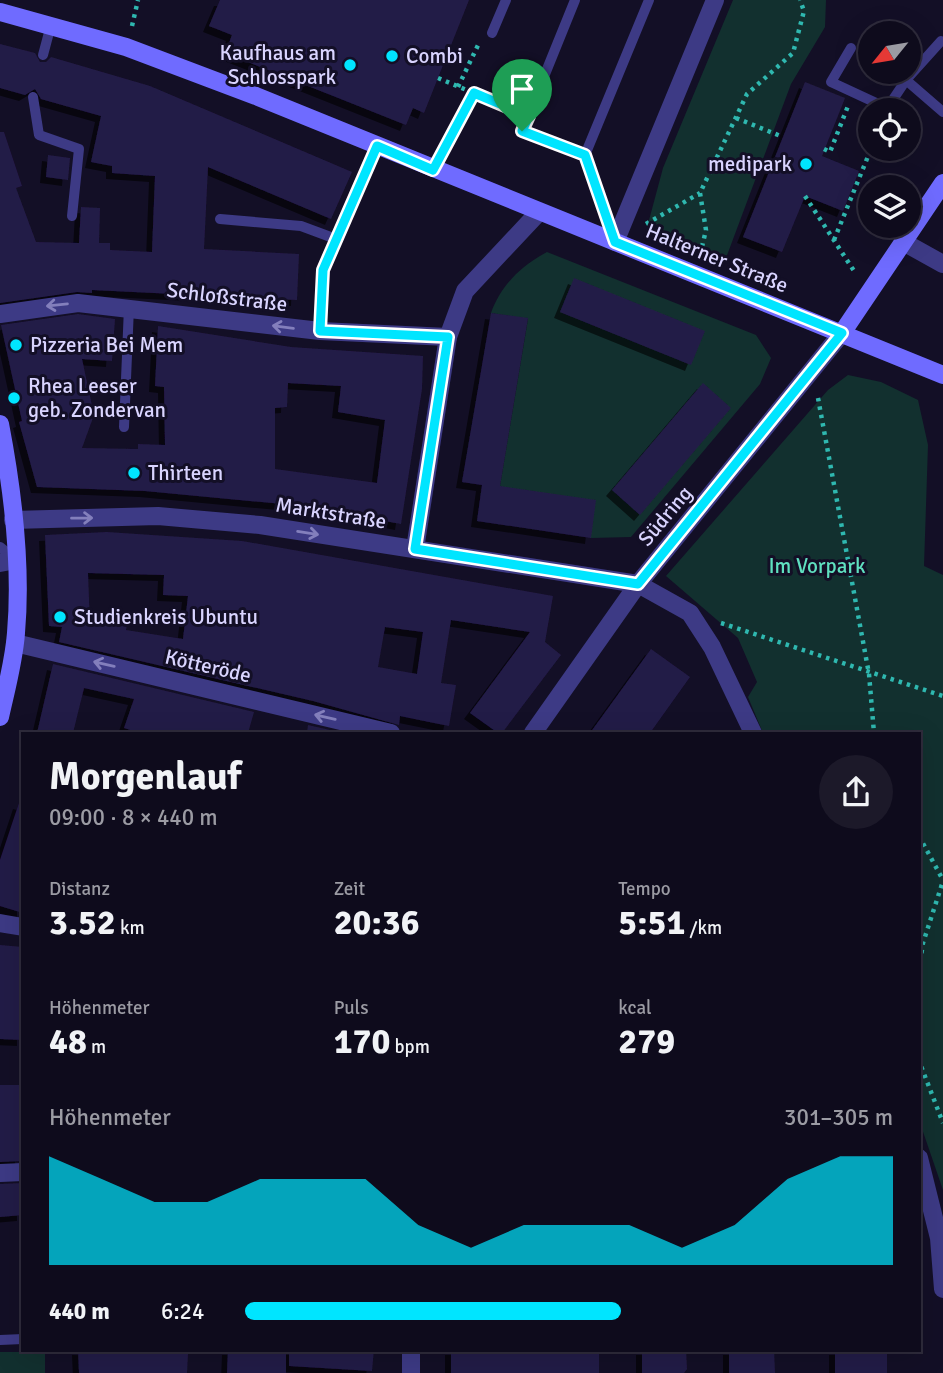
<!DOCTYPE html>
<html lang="de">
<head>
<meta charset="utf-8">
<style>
	:root { --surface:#0e0b1c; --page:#1c1929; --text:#f1f3f6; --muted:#9b9ba3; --line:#2e2b3b; --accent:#00e5ff }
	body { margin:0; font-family:Signika,sans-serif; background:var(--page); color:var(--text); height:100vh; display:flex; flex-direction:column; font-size:26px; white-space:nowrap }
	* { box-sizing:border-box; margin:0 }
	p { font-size:23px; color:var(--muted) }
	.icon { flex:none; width:38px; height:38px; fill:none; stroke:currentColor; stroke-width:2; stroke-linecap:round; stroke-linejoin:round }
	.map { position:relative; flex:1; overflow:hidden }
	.side { position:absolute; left:21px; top:732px; width:900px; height:620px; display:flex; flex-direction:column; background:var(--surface); border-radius:0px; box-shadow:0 7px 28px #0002,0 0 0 2px var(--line) }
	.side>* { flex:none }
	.needle { width:46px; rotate:240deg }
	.controls { position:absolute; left:858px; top:21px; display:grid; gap:14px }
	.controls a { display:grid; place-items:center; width:63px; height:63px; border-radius:50%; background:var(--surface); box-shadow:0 7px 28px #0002,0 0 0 2px var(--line); font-size:35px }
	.pin { position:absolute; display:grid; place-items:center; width:60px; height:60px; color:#fff; margin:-72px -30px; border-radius:50% 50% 50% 0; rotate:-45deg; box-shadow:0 0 7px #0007 }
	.pin .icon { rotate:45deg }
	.round { display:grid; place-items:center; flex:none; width:74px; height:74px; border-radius:37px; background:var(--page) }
	.summary { display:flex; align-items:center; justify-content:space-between; height:119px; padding:0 28px }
	h1 { font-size:38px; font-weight:800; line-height:52px }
	.figures { display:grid; grid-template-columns:repeat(3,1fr); gap:10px; height:119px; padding:7px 28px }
	.figures div { display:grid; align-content:center }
	.figures b { font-size:35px; font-weight:800 }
	.figures small { font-size:19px; font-weight:400 }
	.figures p { font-size:19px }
	.chart { height:196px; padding:14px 28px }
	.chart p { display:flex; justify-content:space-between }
	.chart svg { width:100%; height:126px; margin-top:7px; fill:var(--accent); opacity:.7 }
	ul { padding:0 28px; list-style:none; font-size:23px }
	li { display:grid; grid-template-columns:112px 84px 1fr; align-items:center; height:52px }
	li i { height:18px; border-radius:9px; background:var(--accent) }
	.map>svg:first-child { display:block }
</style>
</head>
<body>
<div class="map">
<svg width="943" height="1373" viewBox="0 0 943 1373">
	<defs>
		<filter id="shadow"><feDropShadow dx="-6" dy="6" stdDeviation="0" flood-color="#0009"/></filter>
	</defs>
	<rect width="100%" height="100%" fill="#130f26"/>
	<g fill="#12302f">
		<path d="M733 0H826L825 27 791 84 726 258 648 224 663 168Z"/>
		<path d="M547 252 756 335 771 358 760 384 631 537 591 538 500 486 528 319 491 313C501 285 521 266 547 252Z"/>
		<path d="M848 375 881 382 918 400 928 445 924 566 943 575V1190L919 1120V733H763L748 697 757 682 738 638 666 576 828 390Z"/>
		<rect x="0" y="1352" width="45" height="21"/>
	</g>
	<g fill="#241b47" fill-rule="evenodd" filter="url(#shadow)">
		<path d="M220 0H469L424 113 413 108 406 125 225 53 232 35 209 26Z"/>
		<path d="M0 44 35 53 40 62H46L51 57 150 86 352 172 331 219 208 167 204 249 299 254 297 300 92 290V293L77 292 0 303V132H4L22 186 16 188 36 242 79 243 81 207 100 208 99 243H110V250L152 252 155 176 112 173V166L91 162 101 116 41 99 35 89 25 95 0 88Z"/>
		<path d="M805 82 845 98 822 156 859 171 843 211 805 196 782 252 743 237Z"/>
		<path d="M48 155 70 158 68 180 46 177Z"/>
		<path d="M574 278 705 331 691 365 560 312Z"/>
		<path d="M491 313 528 318 500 486 596 500 591 538 477 521 482 485 462 482Z"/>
		<path d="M78 314 115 319 112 361 82 359 94 415 82 448 138 449V444L165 445 164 387 155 386 158 326 291 347 423 356 422 389 401 524 304 506 145 491 37 487 19 422 22 421 1 325ZM288 383 341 386 338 412 385 420 377 483 275 469V408L287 407Z"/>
		<path d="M703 383 731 408 640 515 612 490Z"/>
		<path d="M107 532 242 541 553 596 545 642 561 655 502 733H498L470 713 530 632 451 620 441 683 456 685 449 726 400 716 399 725 313 701 59 642 62 627 49 626 45 535ZM88 573 164 575 163 595 188 596 183 639 126 630 127 624 90 625ZM385 627 423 632 417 674 378 667Z"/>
		<path d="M651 649 690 677 650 733H590Z"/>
		<path d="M53 664 254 712 248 733H140L124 728 134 699 84 688 73 733H37Z"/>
		<path d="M308 725 343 733H307Z"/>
		<path d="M19 803 23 804V913L0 906V860Z"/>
		<path d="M0 945 23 947V1040L0 1039Z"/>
		<path d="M0 1085H23L21 1161 0 1162Z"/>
		<path d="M23 1183V1215L0 1217V1184Z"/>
		<path d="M78 1349 183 1352 188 1354 187 1373H79Z"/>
		<path d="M228 1349H286V1373H227Z"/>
		<path d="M289 1349H374L372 1371 289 1366Z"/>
		<rect x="451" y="1349" width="148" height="24"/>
		<path d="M642 1349H686L687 1369 684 1373H642Z"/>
		<path d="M729 1349H774L775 1373H729Z"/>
		<rect x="835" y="1349" width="52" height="24"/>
	</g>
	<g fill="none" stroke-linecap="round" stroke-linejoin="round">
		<g stroke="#2fb8b0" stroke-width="4.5" stroke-dasharray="3.5 5" stroke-linecap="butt">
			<path d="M132 26 138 0"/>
			<path d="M438 78 512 109"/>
			<path d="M458 87 480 41"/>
			<path d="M736 118 783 137"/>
			<path d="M824 149 830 152 848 106"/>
			<path d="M443 151 474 94"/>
			<path d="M590 169 604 210"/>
			<path d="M805 196 856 274"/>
			<path d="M646 224 700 193"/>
			<path d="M834 240 871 149"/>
			<path d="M700 255 706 230 700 193 747 94 793 53 804 11 800 0"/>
			<path d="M818 398 869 674 874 733"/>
			<path d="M721 623 943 696"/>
			<path d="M919 836 943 880"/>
			<path d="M919 970 923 943 943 881"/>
			<path d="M919 1050 921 1066 943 1123"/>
		</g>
		<g stroke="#3d3a85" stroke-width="10">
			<path d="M575 0 522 131 585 155 649 0"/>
			<path d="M492 33 506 0"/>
			<path d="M851 48 831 82 887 108"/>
			<path d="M43 55 51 25"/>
			<path d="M906 80 941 41"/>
			<path d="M33 97 39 135 79 149 72 216"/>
			<path d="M886 110 906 80 943 112"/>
			<path d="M220 219 301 226 336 239"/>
			<path d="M320 331 323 270 377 146"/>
			<path d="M124 427 129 307"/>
			<path d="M0 547 16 560"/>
			<path d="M0 1340 23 1339"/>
		</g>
		<g stroke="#3d3a85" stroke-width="18">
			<path d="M615 242 715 0"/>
			<path d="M905 243 943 264"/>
			<path d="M0 314 78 303 320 331 448 337"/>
			<path d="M13 520 158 516 260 525 638 584 690 613 712 647 753 733"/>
			<path d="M415 549 448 337 465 291 539 212"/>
			<path d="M0 563 16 560"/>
			<path d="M15 643 391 733"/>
			<path d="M533 733 638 584 842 333"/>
			<path d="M0 923 23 927"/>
			<path d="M919 1158 939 1238 943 1289"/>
			<path d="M0 1173 23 1172"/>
			<path d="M411 1373V1349"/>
		</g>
		<g stroke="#6f6bff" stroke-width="18">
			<path d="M0 12 126 47 256 96 943 375"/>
			<path d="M842 333 943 183"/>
			<path d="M0 424C13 492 22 564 16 633 14 661 6 690 0 717"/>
		</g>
	</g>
	<defs><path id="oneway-shaft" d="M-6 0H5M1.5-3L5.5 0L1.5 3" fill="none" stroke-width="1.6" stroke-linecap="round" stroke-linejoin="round" transform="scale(1.75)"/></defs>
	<g stroke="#837fbc">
		<use href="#oneway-shaft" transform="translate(57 305) rotate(174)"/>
		<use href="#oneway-shaft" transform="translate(283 327) rotate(-173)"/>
		<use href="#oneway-shaft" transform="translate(82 518) rotate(-1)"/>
		<use href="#oneway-shaft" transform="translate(308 533) rotate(9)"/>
		<use href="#oneway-shaft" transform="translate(104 664) rotate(-167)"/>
		<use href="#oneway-shaft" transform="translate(325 717) rotate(-167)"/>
	</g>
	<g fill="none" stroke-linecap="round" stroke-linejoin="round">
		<g stroke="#fff" stroke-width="14">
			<path id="route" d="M474 93 529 116 522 131 585 155 615 242 842 333 638 584 415 549 448 337 320 331 323 270 377 146 433 170Z"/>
		</g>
		<use href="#route" stroke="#00e5ff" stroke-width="9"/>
	</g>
	<g fill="#00e5ff" stroke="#130f26" stroke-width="2.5">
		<circle cx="392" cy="56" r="7"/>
		<circle cx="350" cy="65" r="7"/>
		<circle cx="806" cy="164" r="7"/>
		<circle cx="16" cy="345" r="7"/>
		<circle cx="14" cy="398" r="7"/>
		<circle cx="134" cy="473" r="7"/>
		<circle cx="60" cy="617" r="7"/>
	</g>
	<g text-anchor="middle" stroke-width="6" stroke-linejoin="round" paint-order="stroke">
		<g font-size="21" fill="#d9d4ff" stroke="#130f26" text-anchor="start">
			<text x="336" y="60" text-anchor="end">Kaufhaus am<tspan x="336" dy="24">Schlosspark</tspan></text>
			<text x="406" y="63">Combi</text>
			<text x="792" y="171" text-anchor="end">medipark</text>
			<text x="30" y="352">Pizzeria Bei Mem</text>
			<text x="28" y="393">Rhea Leeser<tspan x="28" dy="24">geb. Zondervan</tspan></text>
			<text x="148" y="480">Thirteen</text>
			<text x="74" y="624">Studienkreis Ubuntu</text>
		</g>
		<g font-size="21" fill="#d9d4ff" stroke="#130f26">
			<text transform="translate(717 258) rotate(22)" y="7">Halterner Straße</text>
			<text transform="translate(227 297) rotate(7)" y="7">Schloßstraße</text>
			<text transform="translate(331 513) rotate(9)" y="7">Marktstraße</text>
			<text transform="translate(665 516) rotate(-50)" y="7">Südring</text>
			<text transform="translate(208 666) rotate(13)" y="7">Kötteröde</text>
		</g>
		<g font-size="21" fill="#5fe0c0" stroke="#130f26">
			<text x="817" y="573">Im Vorpark</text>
		</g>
	</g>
</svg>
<div class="controls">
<a><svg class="needle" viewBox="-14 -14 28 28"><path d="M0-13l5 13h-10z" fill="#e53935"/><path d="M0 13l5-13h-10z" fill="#9b9ba3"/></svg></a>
<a><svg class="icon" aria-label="locate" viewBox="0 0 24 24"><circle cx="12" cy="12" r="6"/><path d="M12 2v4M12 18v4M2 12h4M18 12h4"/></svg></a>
<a><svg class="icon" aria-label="layers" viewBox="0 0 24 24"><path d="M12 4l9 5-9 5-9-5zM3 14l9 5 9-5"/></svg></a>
</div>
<div class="pin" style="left:522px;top:131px;background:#1e9e55"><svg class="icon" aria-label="arrive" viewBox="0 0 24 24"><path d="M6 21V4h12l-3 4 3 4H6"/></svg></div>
<section class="side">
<div class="summary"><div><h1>Morgenlauf</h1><p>09:00 · 8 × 440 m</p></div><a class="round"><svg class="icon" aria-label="share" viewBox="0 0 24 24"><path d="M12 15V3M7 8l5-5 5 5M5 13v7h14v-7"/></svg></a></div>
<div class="figures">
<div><p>Distanz</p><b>3.52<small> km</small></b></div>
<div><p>Zeit</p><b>20:36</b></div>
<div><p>Tempo</p><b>5:51<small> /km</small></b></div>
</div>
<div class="figures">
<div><p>Höhenmeter</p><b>48<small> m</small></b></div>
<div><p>Puls</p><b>170<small> bpm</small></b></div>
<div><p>kcal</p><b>279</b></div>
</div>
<div class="chart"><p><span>Höhenmeter</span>301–305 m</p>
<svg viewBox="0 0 160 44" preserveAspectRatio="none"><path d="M0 44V6L10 14L20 22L30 22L40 14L50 14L60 14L70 30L80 38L90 30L100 30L110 30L120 38L130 30L140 14L150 6L160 6V44z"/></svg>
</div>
<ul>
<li><b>440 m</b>6:24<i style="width:58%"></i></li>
</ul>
</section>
</div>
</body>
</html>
